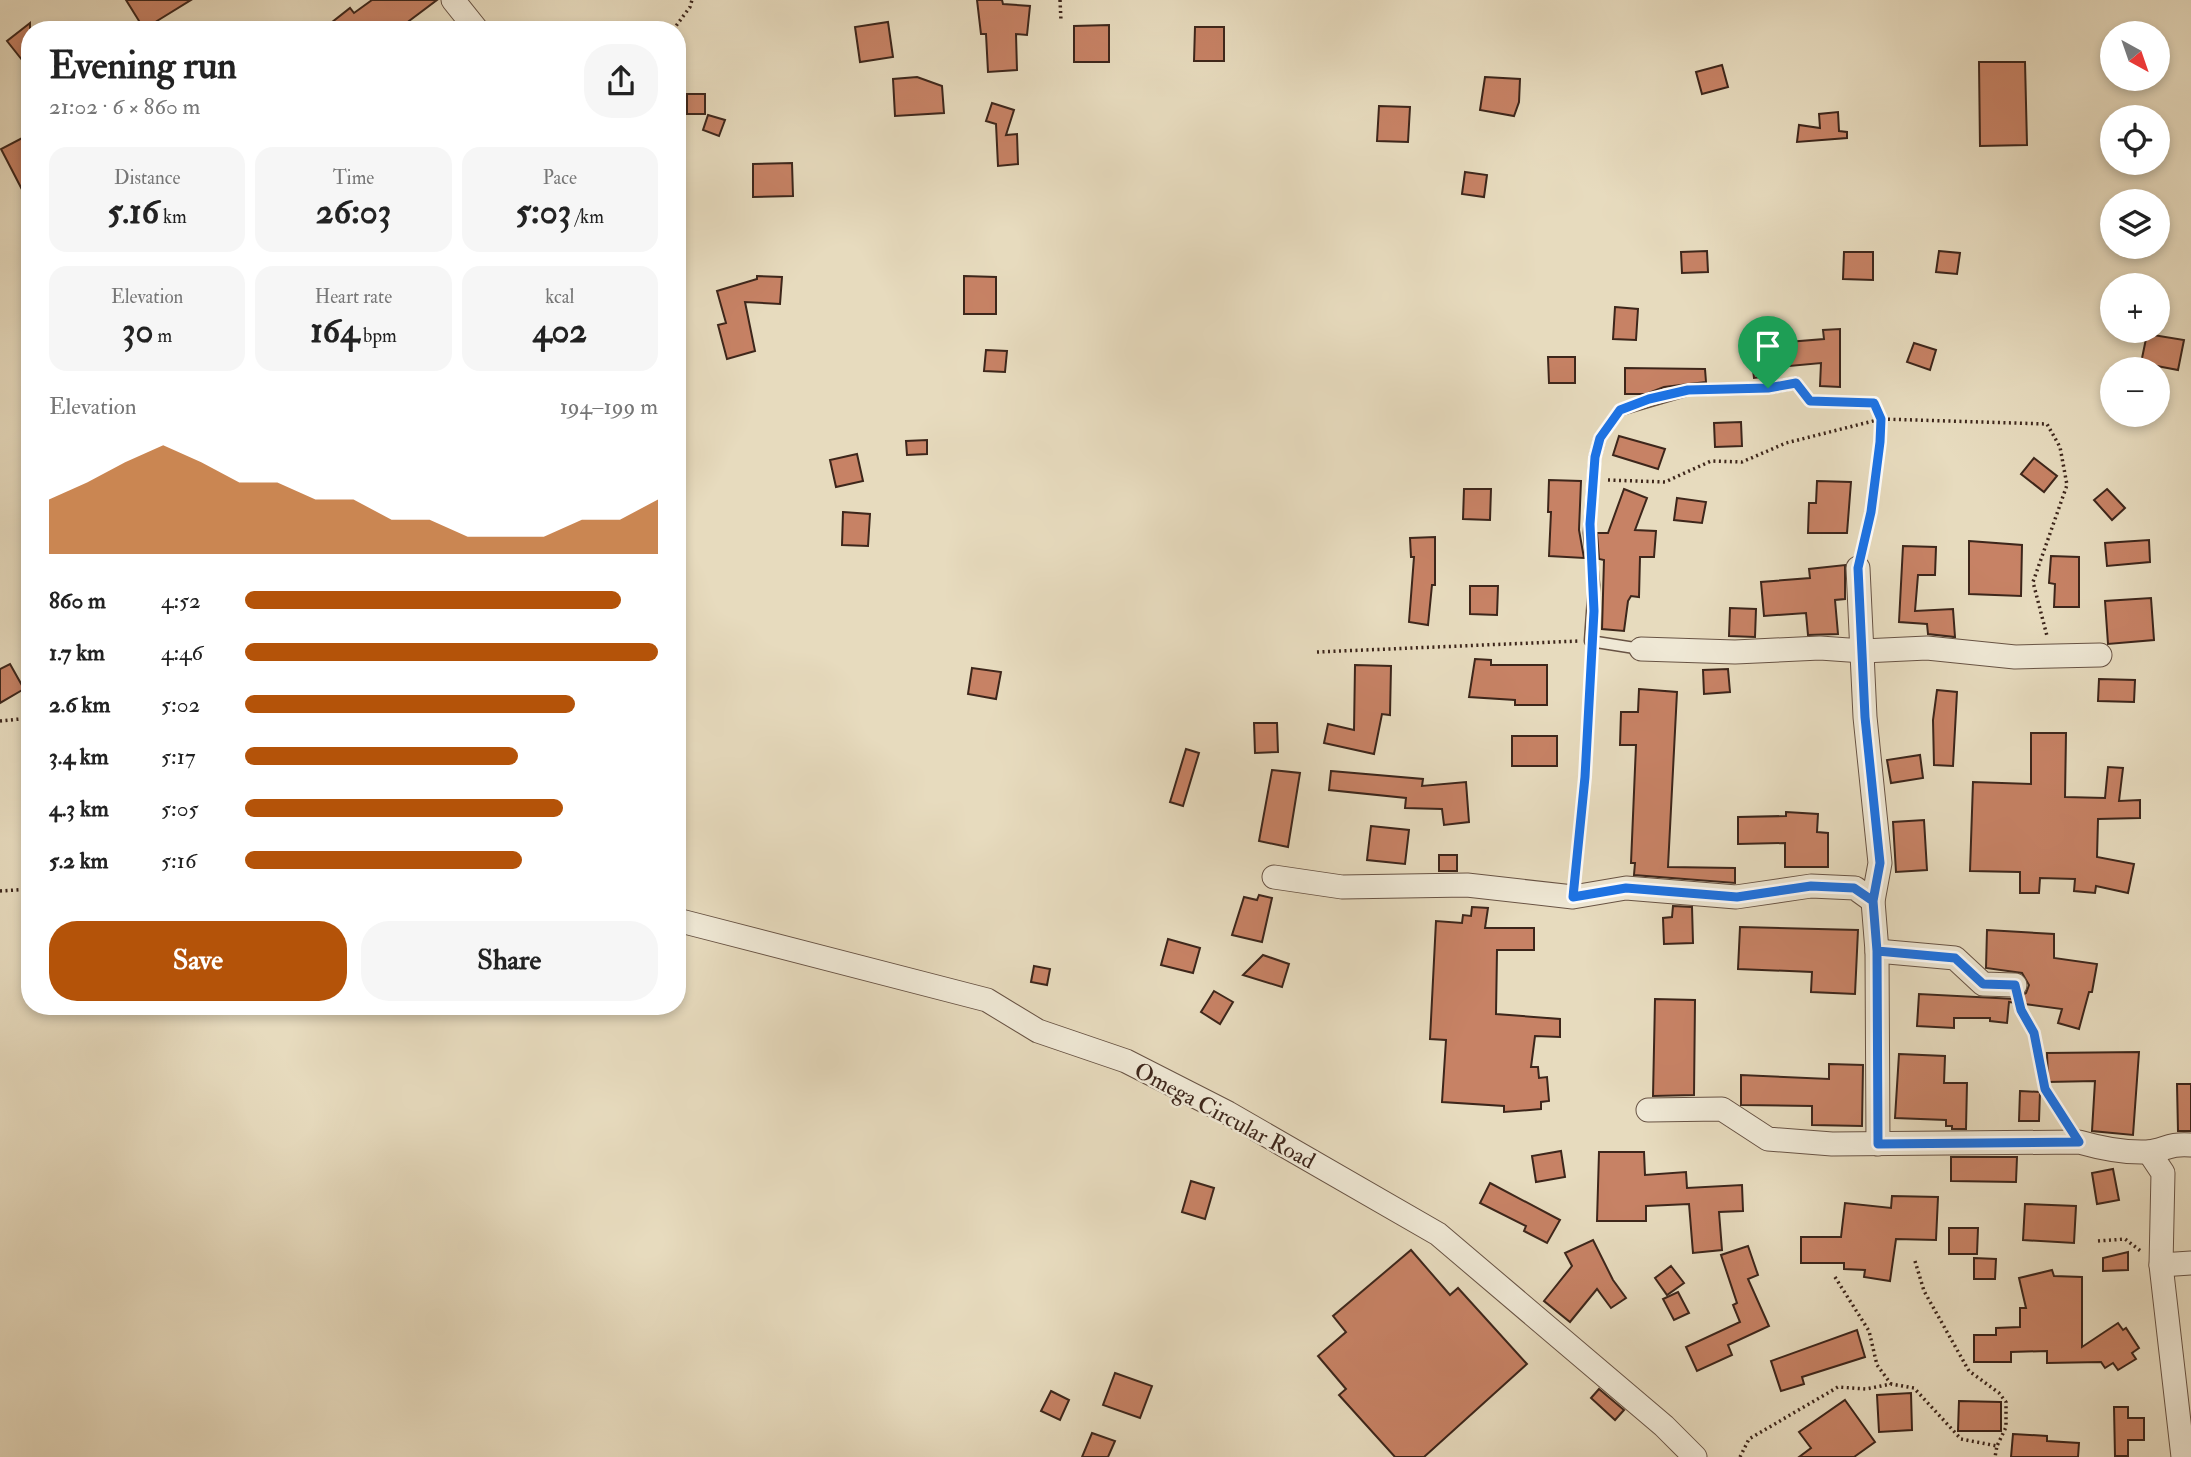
<!DOCTYPE html>
<html lang="en">
<head>
<meta charset="utf-8">
<style>
	:root { --surface:#fff; --page:#f6f6f6; --text:#222; --muted:#767676; --accent:#b45309 }
	body { margin:0; font-family:"IM FELL Double Pica",serif; background:var(--page); color:var(--text); height:100vh; display:flex; flex-direction:column; font-size:26px; white-space:nowrap }
	* { box-sizing:border-box; margin:0 }
	p { font-size:23px; color:var(--muted) }
	.icon { flex:none; width:38px; height:38px; fill:none; stroke:currentColor; stroke-width:2; stroke-linecap:round; stroke-linejoin:round }
	.map { position:relative; flex:1; overflow:hidden }
	.drawer { position:absolute; left:21px; top:21px; width:665px; height:994px; display:flex; flex-direction:column; background:var(--surface); border-radius:28px; box-shadow:0 4px 10px #0003 }
	.drawer>* { flex:none }
	.needle { width:46px; rotate:140deg }
	.buttons { position:absolute; left:2100px; top:21px; display:grid; gap:14px }
	.buttons a { display:grid; place-items:center; width:70px; height:70px; border-radius:50%; background:var(--surface); box-shadow:0 4px 10px #0003; font-size:35px }
	.pin { position:absolute; display:grid; place-items:center; width:60px; height:60px; color:#fff; margin:-72px -30px; border-radius:50% 50% 50% 0; rotate:-45deg; box-shadow:0 0 7px #0007 }
	.pin .icon { rotate:45deg }
	.round { display:grid; place-items:center; flex:none; width:74px; height:74px; border-radius:28px; background:var(--page) }
	.headline { display:flex; align-items:center; justify-content:space-between; height:119px; padding:0 28px }
	h1 { font-size:38px; font-weight:700; line-height:52px }
	.metrics { display:grid; grid-template-columns:repeat(3,1fr); gap:10px; height:119px; padding:7px 28px }
	.metrics div { display:grid; align-content:center; border-radius:18px; background:var(--page); text-align:center }
	.metrics b { font-size:35px; font-weight:700 }
	.metrics small { font-size:19px; font-weight:400 }
	.metrics p { font-size:19px }
	.chart { height:196px; padding:14px 28px }
	.chart p { display:flex; justify-content:space-between }
	.chart svg { width:100%; height:126px; margin-top:7px; fill:var(--accent); opacity:.7 }
	.primary-button { display:flex; gap:14px; margin-top:auto; padding:14px 28px }
	.primary-button a { flex:1; height:80px; border-radius:28px; background:var(--accent); color:#fff; font-size:28px; font-weight:700; line-height:80px; text-align:center }
	.primary-button a+a { background:var(--page); color:var(--text) }
	ul { padding:0 28px; list-style:none; font-size:23px }
	li { display:grid; grid-template-columns:112px 84px 1fr; align-items:center; height:52px }
	li i { height:18px; border-radius:9px; background:var(--accent) }
	.map>svg:first-child { display:block }
</style>
</head>
<body>
<div class="map">
<svg width="2191" height="1457" viewBox="0 0 2191 1457">
	<rect width="100%" height="100%" fill="#e7dbbe"/>
	<filter id="stains"><feTurbulence type="fractalNoise" baseFrequency=".00286" numOctaves="4"/><feColorMatrix values="0 0 0 0 .2 0 0 0 0 .09 0 0 0 0 .02 0 0 0 .5 -.17"/></filter>
	<radialGradient id="worn" r=".72"><stop offset=".6" stop-color="#630" stop-opacity="0"/><stop offset="1" stop-color="#630" stop-opacity=".3"/></radialGradient>
	<g fill="#c78265" stroke="#3d261b" stroke-width="2">
		<path d="M126 0H191L144 29Z"/>
		<path d="M372 0H437L397 30H322L350 8 354 13Z"/>
		<path d="M977 0H1002L1003 4 1030 6 1027 35 1016 34 1017 70 988 72 986 34H981Z"/>
		<path d="M888 22 893 57 860 62 855 27Z"/>
		<path d="M30 23V70L7 41Z"/>
		<path d="M1109 25V62H1074V26Z"/>
		<path d="M1195 27H1224V61H1194Z"/>
		<path d="M1979 62H2025L2027 145 1980 146Z"/>
		<path d="M1722 65 1728 87 1702 94 1696 72Z"/>
		<path d="M917 77 942 86 944 113 895 116 893 79Z"/>
		<path d="M1485 77 1520 79 1519 102 1514 116 1480 110Z"/>
		<rect x="687" y="94" width="18" height="20"/>
		<path d="M992 103 1014 110 1006 135 1017 134 1018 164 998 166 996 124 986 121Z"/>
		<path d="M1379 106 1410 107 1408 142 1377 141Z"/>
		<path d="M1838 112 1839 131 1847 132V138L1797 142 1799 125 1820 128 1819 114Z"/>
		<path d="M708 115 725 120 719 136 703 130Z"/>
		<path d="M30 134V205L1 149Z"/>
		<path d="M792 163 793 196 753 197V164Z"/>
		<path d="M1465 172 1487 175 1484 197 1462 194Z"/>
		<path d="M1707 251 1708 272 1682 273 1681 252Z"/>
		<path d="M1939 251 1960 253 1957 274 1936 272Z"/>
		<path d="M1844 252H1873V280L1843 279Z"/>
		<path d="M757 276 782 277 780 304 745 302 755 351 727 359 718 325 726 323 717 291 757 279Z"/>
		<path d="M964 276 996 277V314H964Z"/>
		<path d="M1615 307 1638 309 1636 340 1613 339Z"/>
		<path d="M1840 329V387L1820 386 1821 363 1778 367 1779 375 1754 378 1750 345 1824 339 1823 330Z"/>
		<path d="M2147 334 2184 340 2178 370 2141 363Z"/>
		<path d="M1914 343 1936 350 1930 370 1907 362Z"/>
		<path d="M986 350 1007 351 1005 372 984 371Z"/>
		<path d="M1548 357H1575V383H1549Z"/>
		<path d="M1625 368 1705 369 1706 382 1664 387 1646 394H1625Z"/>
		<path d="M1741 422 1742 446 1715 447 1714 423Z"/>
		<path d="M1619 436 1665 449 1658 469 1613 455Z"/>
		<path d="M927 440V454L907 455 906 441Z"/>
		<path d="M857 454 863 481 836 487 830 460Z"/>
		<path d="M2034 458 2057 476 2044 492 2021 474Z"/>
		<path d="M1549 480 1581 481 1579 530 1584 558 1549 556 1551 512H1548Z"/>
		<path d="M1817 481 1851 482 1847 533H1808L1809 503H1816Z"/>
		<path d="M1464 489H1491L1490 520 1463 519Z"/>
		<path d="M1624 489 1647 498 1635 530 1656 531 1654 557H1640L1639 597 1631 596 1628 601 1624 631 1602 629 1604 560 1599 559 1597 533H1608Z"/>
		<path d="M2107 489 2125 508 2112 520 2094 500Z"/>
		<path d="M1677 498 1706 502 1702 523 1674 520Z"/>
		<path d="M843 512 870 514 868 546 842 545Z"/>
		<path d="M1435 537V585H1432L1428 625 1409 622 1414 557H1411L1410 538Z"/>
		<path d="M2149 540 2150 562 2107 566 2105 543Z"/>
		<path d="M1969 541 2022 545 2021 596 1969 594Z"/>
		<path d="M1903 546 1936 547 1935 575H1918L1915 611 1953 609 1955 637 1928 634 1927 624 1899 622Z"/>
		<path d="M2051 556 2079 557V607H2054L2055 584 2049 583Z"/>
		<path d="M1845 565V599L1835 600 1838 634 1808 635 1806 613 1764 616 1761 582 1810 578 1809 569Z"/>
		<path d="M1470 586H1498L1497 615 1470 614Z"/>
		<path d="M2151 598 2154 640 2108 644 2105 601Z"/>
		<path d="M1730 608 1756 609 1755 637 1729 636Z"/>
		<path d="M1475 659 1491 660V665H1547V705H1515V700L1469 697Z"/>
		<path d="M10 664 24 689 0 703V669Z"/>
		<path d="M1355 665 1391 666 1390 715 1382 714 1374 754 1324 743 1328 724 1354 730Z"/>
		<path d="M972 668 1001 672 996 699 968 694Z"/>
		<path d="M1728 669 1730 692 1704 694 1703 670Z"/>
		<path d="M2099 679 2135 680 2134 702 2098 701Z"/>
		<path d="M1639 689 1677 692 1668 867 1735 868V883L1634 875 1635 863H1631L1636 745H1620L1621 712H1638Z"/>
		<path d="M1937 690 1957 692 1953 766 1934 765 1933 720Z"/>
		<path d="M1254 723H1277L1278 752 1255 753Z"/>
		<path d="M2031 733H2066L2065 797 2105 798 2108 767 2123 768 2119 801 2140 800V818L2098 819 2097 857 2134 864 2128 893 2096 886 2095 893 2074 891 2075 879 2040 878 2039 893H2020V872L1970 871 1973 782 2031 784Z"/>
		<rect x="1512" y="736" width="45" height="30"/>
		<path d="M1186 749 1199 753 1183 806 1170 802Z"/>
		<path d="M1920 755 1923 778 1891 783 1887 760Z"/>
		<path d="M1272 770 1300 773 1288 847 1259 841Z"/>
		<path d="M1331 771 1423 779 1422 786 1466 782 1469 822 1444 825 1442 809 1405 808 1406 798 1329 790Z"/>
		<path d="M1786 812 1818 814 1817 832 1828 833V867H1785V843L1738 844V817L1786 816Z"/>
		<path d="M1924 820 1927 870 1896 872 1893 822Z"/>
		<path d="M1371 826 1409 830 1405 864 1367 860Z"/>
		<rect x="1439" y="855" width="18" height="16"/>
		<path d="M1259 895 1272 898 1262 942 1232 935 1244 897 1257 900Z"/>
		<path d="M1673 906 1692 907 1693 943 1664 944 1663 918 1672 917Z"/>
		<path d="M1472 907 1488 908 1485 928H1534V950H1497L1496 1014 1560 1019V1037L1535 1036 1531 1067H1538L1539 1078 1547 1077 1549 1101 1541 1102V1109L1504 1112V1106L1442 1102 1446 1040 1430 1039 1436 921 1462 923 1463 915 1471 916Z"/>
		<path d="M1740 927 1858 930 1855 994 1811 992 1812 972 1738 969Z"/>
		<path d="M1987 930 2054 934V958L2097 964 2092 992H2089L2079 1029 2058 1023 2062 1009 2009 1002 2007 1023 1990 1021V1018H1954V1028L1917 1026 1919 994 2015 999 2026 993 2029 985 2022 973 1986 968Z"/>
		<path d="M1168 939 1200 948 1193 973 1161 965Z"/>
		<path d="M1263 955 1289 964 1282 987 1243 975Z"/>
		<path d="M1034 966 1050 969 1047 985 1031 982Z"/>
		<path d="M1214 991 1233 1002 1220 1024 1201 1012Z"/>
		<path d="M1655 999 1695 1000 1694 1095 1653 1096Z"/>
		<path d="M2139 1052 2133 1135 2092 1131 2095 1081 2048 1082 2047 1053Z"/>
		<path d="M1899 1054 1945 1056 1944 1083H1967L1966 1129H1952V1126H1946V1120L1895 1118Z"/>
		<path d="M1829 1064 1863 1065 1862 1126 1812 1125V1106L1741 1105V1075L1829 1079Z"/>
		<path d="M2177 1084H2191V1131H2178Z"/>
		<path d="M2020 1091 2040 1092 2039 1121H2019Z"/>
		<path d="M1561 1151 1565 1177 1536 1182 1532 1156Z"/>
		<path d="M1599 1152H1644L1645 1175 1686 1172 1687 1188 1742 1185 1743 1211 1719 1212 1722 1250 1693 1253 1689 1204 1646 1206V1221H1597Z"/>
		<path d="M1951 1157H2017L2016 1182 1951 1181Z"/>
		<path d="M2113 1169 2119 1200 2097 1204 2092 1173Z"/>
		<path d="M1191 1181 1214 1188 1205 1219 1182 1212Z"/>
		<path d="M1490 1183 1560 1220 1547 1243 1524 1231 1526 1226 1480 1203Z"/>
		<path d="M1892 1196 1938 1197 1936 1240 1896 1239 1890 1281 1864 1277 1865 1270 1844 1269V1263H1801V1237H1841L1845 1203 1891 1208Z"/>
		<path d="M2025 1204 2076 1206 2074 1243 2023 1240Z"/>
		<path d="M1949 1228H1978L1977 1254H1949Z"/>
		<path d="M1593 1240 1613 1280 1626 1298 1611 1308 1597 1289 1570 1322 1544 1301 1572 1266 1565 1253Z"/>
		<path d="M1748 1246 1758 1275 1748 1279 1769 1326 1728 1345 1732 1355 1697 1371 1686 1347 1740 1322 1733 1305 1737 1303 1721 1255Z"/>
		<path d="M1411 1250 1450 1295 1458 1288 1527 1364 1424 1457H1395L1339 1395 1346 1389 1318 1356 1346 1332 1333 1316Z"/>
		<path d="M2128 1252V1270L2103 1271V1258Z"/>
		<path d="M1974 1258 1996 1259 1995 1279H1974Z"/>
		<path d="M1671 1266 1684 1283 1667 1295 1655 1278Z"/>
		<path d="M2052 1270 2054 1276 2082 1277V1347L2118 1323 2123 1330 2126 1328 2139 1348 2132 1353 2136 1359 2118 1370 2113 1363 2105 1368 2101 1362 2047 1363V1351L2011 1352V1362H1974V1335H1996V1328L2020 1327V1308H2026L2019 1278Z"/>
		<path d="M1678 1292 1689 1313 1674 1320 1663 1299Z"/>
		<path d="M1857 1330 1865 1357 1802 1377 1804 1384 1781 1391 1771 1361Z"/>
		<path d="M1115 1373 1152 1386 1140 1418 1103 1405Z"/>
		<path d="M1599 1389 1624 1410 1615 1420 1591 1398Z"/>
		<path d="M1051 1391 1069 1400 1060 1420 1041 1411Z"/>
		<path d="M1911 1393 1912 1430 1879 1432 1877 1395Z"/>
		<path d="M1845 1400 1875 1442 1854 1457H1799L1811 1448 1799 1432Z"/>
		<path d="M1959 1401 2001 1402V1431H1958Z"/>
		<path d="M2114 1407H2128V1418H2144V1440H2128V1456H2115Z"/>
		<path d="M1092 1433 1115 1441 1108 1457H1082Z"/>
		<path d="M2013 1434 2047 1436V1441L2079 1443 2078 1457H2011Z"/>
	</g>
	<g fill="none" stroke-linecap="round" stroke-linejoin="round">
		<g stroke="#685344" stroke-width="13">
			<path id="service" d="M1641 649 1590 641 1594 585 1589 533 1595 457 1600 438 1620 410 1688 390 1768 388 1796 383"/>
		</g>
		<g stroke="#685344" stroke-width="25">
			<g id="minor">
				<path d="M453 0 477 30"/>
				<path d="M1858 568 1865 717 1880 863 1873 901 1877 951 1878 1144"/>
				<path d="M1641 649 1735 652 1820 648 1863 651 1927 648 2015 657 2100 655"/>
				<path d="M1274 877 1342 887 1467 885 1573 897 1626 888 1736 897 1811 886 1855 888 1873 901"/>
				<path d="M677 920 987 1000 1038 1031 1126 1061 1228 1113 1438 1234 1664 1426 1695 1457"/>
				<path d="M1877 951 1955 958 1983 984 2015 985"/>
				<path d="M1648 1110 1722 1109 1768 1139 1832 1144 2079 1142C2100 1148 2124 1153 2147 1152 2164 1151 2168 1143 2191 1145"/>
				<path d="M2149 1152 2163 1173 2161 1265 2183 1457"/>
				<path d="M2161 1265 2191 1263"/>
			</g>
		</g>
		<g stroke="#3d261b" stroke-width="3.5" stroke-dasharray="2 3.5" stroke-linecap="butt">
			<path d="M1060 0 1061 21"/>
			<path d="M673 30 690 7 692 0"/>
			<path d="M1804 393 1810 401 1874 403 1881 419 1880 442 1862 549"/>
			<path d="M1608 480 1665 482 1711 461 1742 462 1786 443 1881 419 2047 424 2060 447 2067 485 2033 582 2047 636"/>
			<path d="M30 570 26 600 30 619"/>
			<path d="M1317 652 1579 641"/>
			<path d="M23 718 30 693"/>
			<path d="M0 721 30 718"/>
			<path d="M1575 877 1585 777 1590 654"/>
			<path d="M0 891 30 889"/>
			<path d="M2020 1004 2034 1033 2045 1089 2066 1121"/>
			<path d="M2098 1241 2125 1239 2142 1252"/>
			<path d="M1915 1261 1924 1291 1969 1371 1999 1393 2006 1402V1427L1997 1446"/>
			<path d="M1835 1277 1869 1331 1877 1365 1891 1384"/>
			<path d="M1740 1457 1749 1439 1838 1387 1866 1389 1891 1384 1914 1388 1961 1439 1997 1446 1995 1457"/>
		</g>
		<use href="#service" stroke="#efe8d5" stroke-width="10"/>
		<use href="#minor" stroke="#efe8d5" stroke-width="23"/>
	</g>
	<g fill="none" stroke-linecap="round" stroke-linejoin="round">
		<g stroke="#fff" stroke-width="14">
			<path id="route" d="M1768 388 1688 390 1649 399 1620 410 1600 438 1595 457 1590 524 1594 611 1585 777 1573 897 1626 888 1737 897 1811 886 1854 888 1873 901 1877 951 1955 958 1983 984 2015 985 2021 1010 2034 1033 2045 1089 2079 1142 1878 1144 1877 951 1873 901 1880 863 1865 717 1858 568 1871 512 1880 442 1881 419 1874 403 1810 401 1796 383 1768 388"/>
		</g>
		<use href="#route" stroke="#1a73e8" stroke-width="9"/>
	</g>
	<g text-anchor="middle" stroke-width="5" stroke-linejoin="round" paint-order="stroke">
		<g font-size="23" fill="#3d261b" stroke="#efe8d5">
			<text transform="translate(1225 1115) rotate(28)" y="8">Omega Circular Road</text>
		</g>
	</g>
	<rect width="100%" height="100%" filter="url(#stains)"/>
	<rect width="100%" height="100%" fill="url(#worn)"/>
</svg>
<div class="buttons">
<a><svg class="needle" viewBox="-14 -14 28 28"><path d="M0-13l5 13h-10z" fill="#e53935"/><path d="M0 13l5-13h-10z" fill="#767676"/></svg></a>
<a><svg class="icon" aria-label="locate" viewBox="0 0 24 24"><circle cx="12" cy="12" r="6"/><path d="M12 2v4M12 18v4M2 12h4M18 12h4"/></svg></a>
<a><svg class="icon" aria-label="layers" viewBox="0 0 24 24"><path d="M12 4l9 5-9 5-9-5zM3 14l9 5 9-5"/></svg></a>
<a>+</a>
<a>−</a>
</div>
<div class="pin" style="left:1768px;top:388px;background:#1e9e55"><svg class="icon" aria-label="arrive" viewBox="0 0 24 24"><path d="M6 21V4h12l-3 4 3 4H6"/></svg></div>
<section class="drawer">
<div class="headline"><div><h1>Evening run</h1><p>21:02 · 6 × 860 m</p></div><a class="round"><svg class="icon" aria-label="share" viewBox="0 0 24 24"><path d="M12 15V3M7 8l5-5 5 5M5 13v7h14v-7"/></svg></a></div>
<div class="metrics">
<div><p>Distance</p><b>5.16<small> km</small></b></div>
<div><p>Time</p><b>26:03</b></div>
<div><p>Pace</p><b>5:03<small> /km</small></b></div>
</div>
<div class="metrics">
<div><p>Elevation</p><b>30<small> m</small></b></div>
<div><p>Heart rate</p><b>164<small> bpm</small></b></div>
<div><p>kcal</p><b>402</b></div>
</div>
<div class="chart"><p><span>Elevation</span>194–199 m</p>
<svg viewBox="0 0 160 44" preserveAspectRatio="none"><path d="M0 44V25L10 19L20 12L30 6L40 12L50 19L60 19L70 25L80 25L90 32L100 32L110 38L120 38L130 38L140 32L150 32L160 25V44z"/></svg>
</div>
<ul>
<li><b>860 m</b>4:52<i style="width:91%"></i></li>
<li><b>1.7 km</b>4:46<i style="width:100%"></i></li>
<li><b>2.6 km</b>5:02<i style="width:80%"></i></li>
<li><b>3.4 km</b>5:17<i style="width:66%"></i></li>
<li><b>4.3 km</b>5:05<i style="width:77%"></i></li>
<li><b>5.2 km</b>5:16<i style="width:67%"></i></li>
</ul>
<div class="primary-button"><a>Save</a><a>Share</a></div>
</section>
</div>
</body>
</html>
